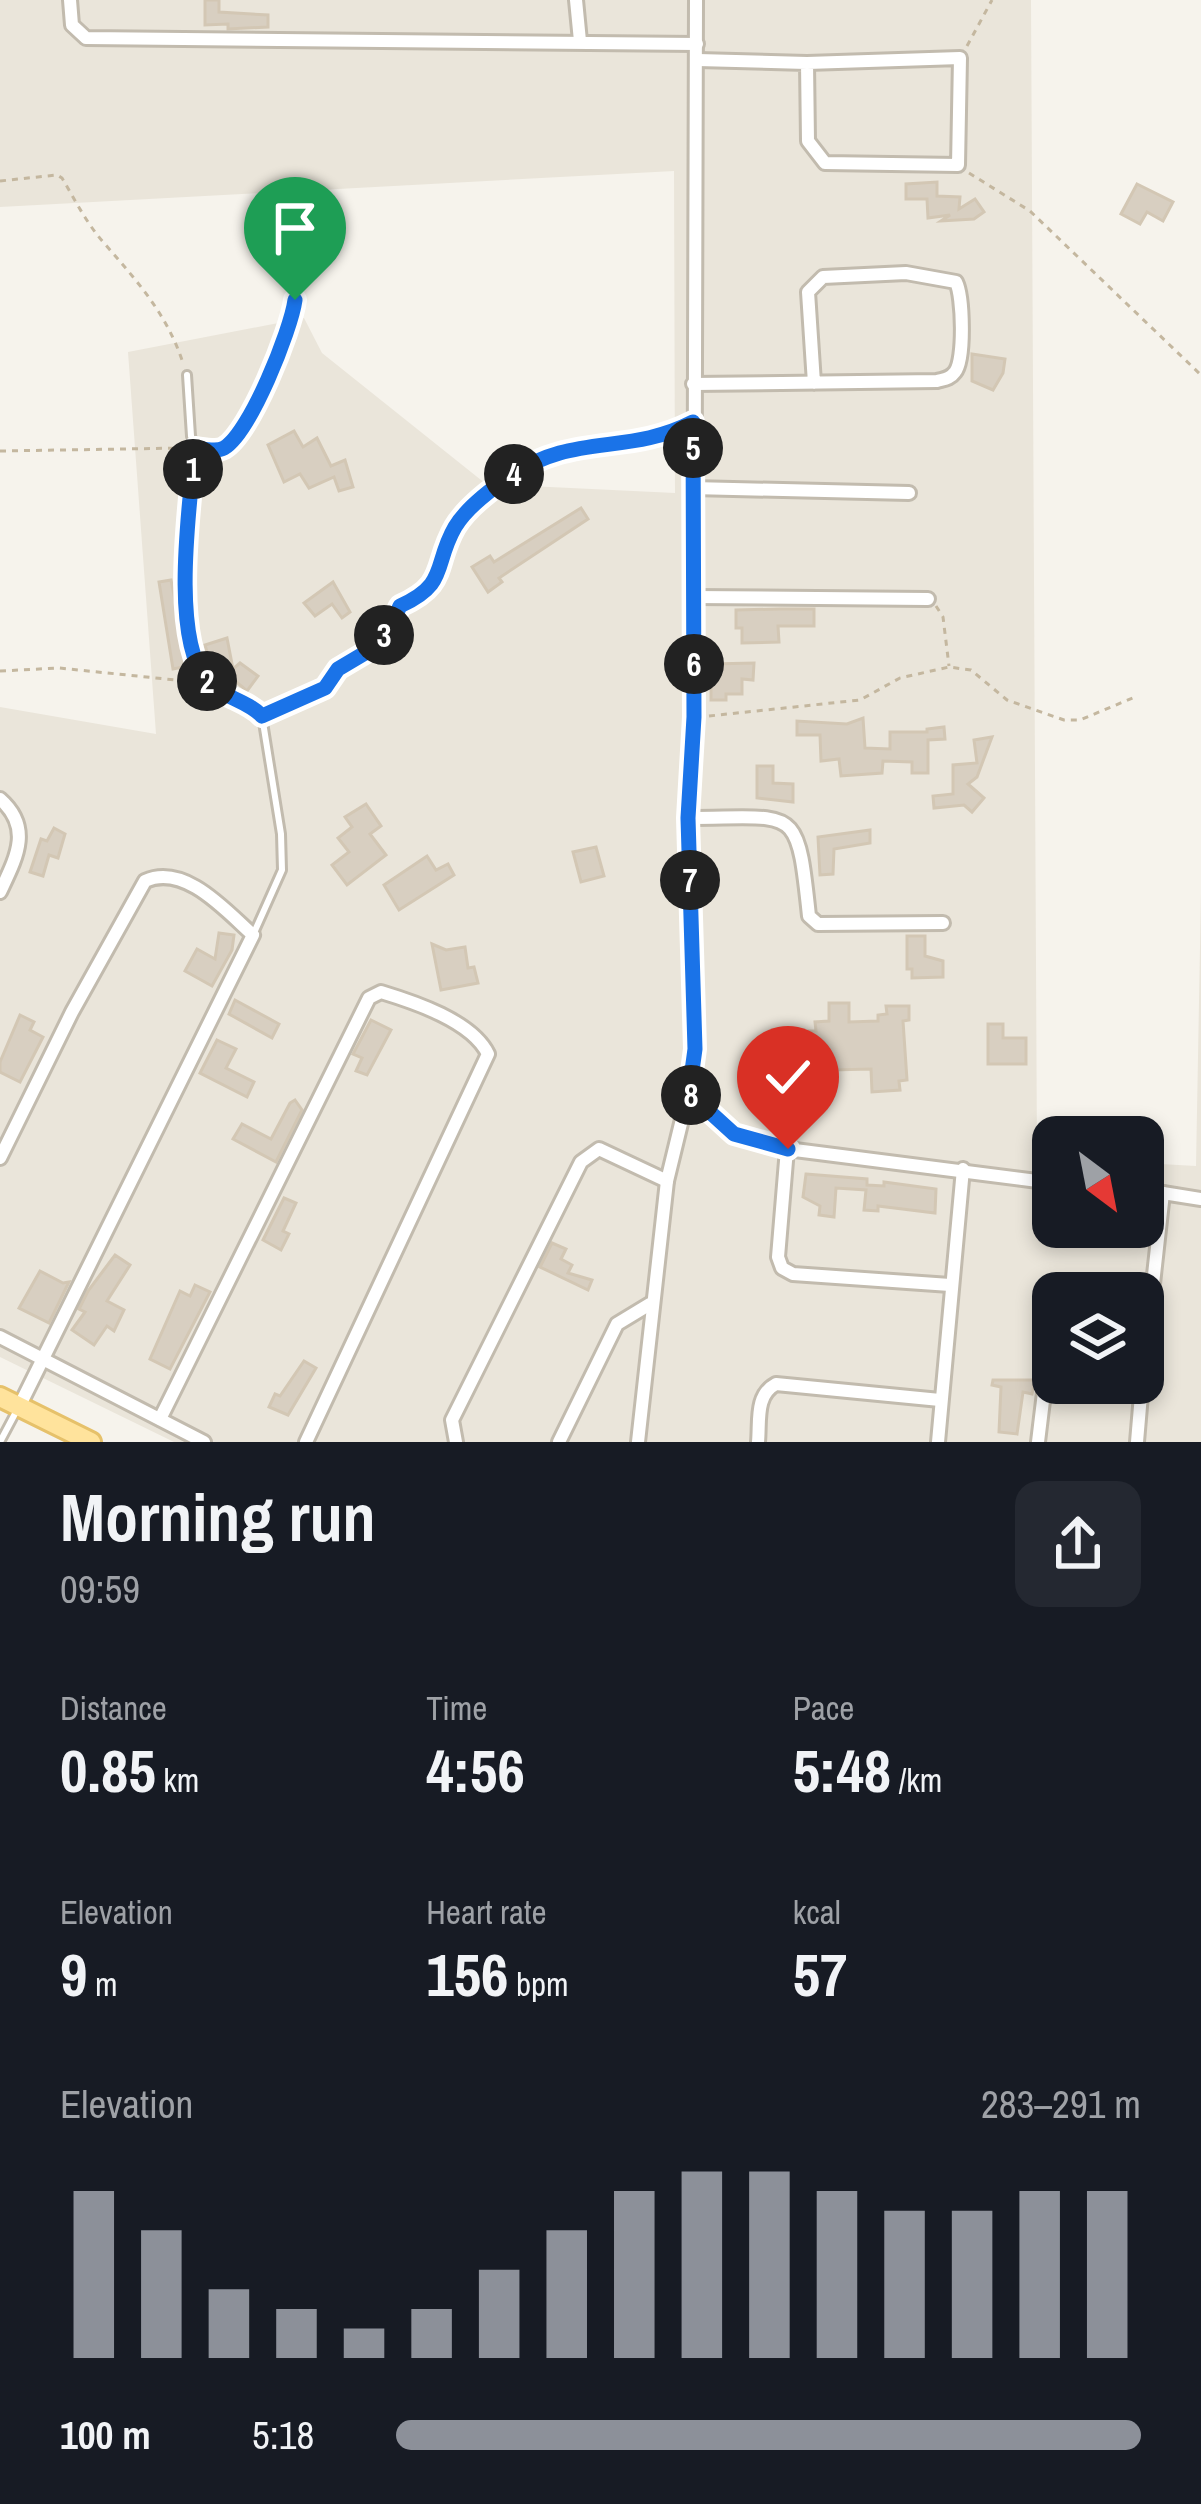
<!DOCTYPE html>
<html lang="en">
<head>
<meta charset="utf-8">
<style>
	:root { --surface:#171b24; --page:#242831; --text:#f1f3f6; --muted:#9ea1a6; --accent:#8c9099 }
	body { margin:0; font-family:"Archivo Narrow",sans-serif; background:var(--page); color:var(--text); height:100vh; display:flex; flex-direction:column; font-size:45px; white-space:nowrap }
	* { box-sizing:border-box; margin:0 }
	p { font-size:39px; color:var(--muted) }
	.icon { flex:none; width:66px; height:66px; fill:none; stroke:currentColor; stroke-width:2; stroke-linecap:round; stroke-linejoin:round }
	.map { position:relative; height:1442px; overflow:hidden }
	.drawer { display:flex; flex-direction:column; background:var(--surface); flex:1 }
	.drawer>* { flex:none }
	.needle { width:78px; rotate:148deg }
	.controls { position:absolute; left:1032px; top:1116px; display:grid; gap:24px }
	.controls a { display:grid; place-items:center; width:132px; height:132px; border-radius:24px; background:var(--surface); box-shadow:0 6px 18px #0003; font-size:60px }
	.pin { position:absolute; display:grid; place-items:center; width:102px; height:102px; color:#fff; margin:-123px -51px; border-radius:50% 50% 50% 0; rotate:-45deg; box-shadow:0 0 12px #0007 }
	.pin .icon { rotate:45deg }
	.km { position:absolute; width:60px; height:60px; margin:-30px; border-radius:50%; background:#222; color:#fff; font-size:33px; line-height:60px; text-align:center }
	.round { display:grid; place-items:center; flex:none; width:126px; height:126px; border-radius:24px; background:var(--page) }
	.summary { display:flex; align-items:center; justify-content:space-between; height:204px; padding:0 60px }
	h1 { font-size:66px; font-weight:800; line-height:90px }
	.stats { display:grid; grid-template-columns:repeat(3,1fr); gap:18px; height:204px; padding:12px 60px }
	.stats div { display:grid; align-content:center }
	.stats b { font-size:60px; font-weight:800 }
	.stats small { font-size:33px; font-weight:400 }
	.stats p { font-size:33px }
	.chart { height:336px; padding:24px 60px }
	.chart p { display:flex; justify-content:space-between }
	.chart svg { width:100%; height:216px; margin-top:12px; stroke:var(--accent); stroke-width:6 }
	ul { padding:0 60px; list-style:none; font-size:39px }
	li { display:grid; grid-template-columns:192px 144px 1fr; align-items:center; height:90px }
	li i { height:30px; border-radius:15px; background:var(--accent) }
	.map>svg:first-child { display:block }
</style>
</head>
<body>
<div class="map">
<svg width="1201" height="1442" viewBox="0 0 1201 1442">
	<rect width="100%" height="100%" fill="#f6f3ec"/>
	<path fill="#eae5da" fill-rule="evenodd" d="M0 0H1031L1037 1156 1053 1158V1227H1143V1163L1196 1166 1201 893V1442H174L0 1357V707L156 734 128 352 304 318 322 353 486 484 675 493 674 171 0 207ZM1053 1293H1143V1383H1053Z"/>
	<g fill="#d8cfc1" stroke="#d3c7b4" stroke-width="3">
		<path d="M205 0H219V12L268 15V27L228 29V24L205 25Z"/>
		<path d="M937 182V196L960 197 959 209 975 199 984 212 974 219 941 221 950 215 928 218 927 199H906V184Z"/>
		<path d="M1137 184 1173 202 1163 221 1147 212 1140 224 1121 214Z"/>
		<path d="M972 354 1005 359 1003 373 993 390 972 381Z"/>
		<path d="M294 431 303 447 317 438 331 466 345 460 353 487 339 491 334 477 309 488 300 474 284 482 268 445Z"/>
		<path d="M581 508 588 519 499 578 502 582 488 592 472 567 490 556 494 562Z"/>
		<path d="M171 580 188 666 173 669 159 582Z"/>
		<path d="M333 582 350 612 342 618 332 604 315 616 304 603Z"/>
		<path d="M780 609H814V626H778L779 642 742 643V628H736V610Z"/>
		<path d="M227 638 233 669 240 663 258 676 247 691 209 659 205 645Z"/>
		<path d="M754 663 753 680 742 679V694H726V700H711V664Z"/>
		<path d="M863 718 865 748 890 749V732H927V729L944 727 945 739 928 740V773H912V762L883 761 882 773 841 776 839 759 821 761 820 735H797V721L847 724Z"/>
		<path d="M992 737 977 777 968 784 984 798 972 812 964 805 934 808 933 796 953 794V765L977 763 974 740Z"/>
		<path d="M757 766H773V783L793 784V802L757 798Z"/>
		<path d="M366 804 381 826 370 834 386 855 347 885 332 865 349 852 338 838 352 827 345 817Z"/>
		<path d="M54 828 65 834 58 858 49 855 43 876 30 872 41 839 47 841Z"/>
		<path d="M870 830V843L834 849 833 874 820 875 818 837Z"/>
		<path d="M596 847 604 876 581 882 573 852Z"/>
		<path d="M427 856 436 870 448 864 454 875 399 910 384 885Z"/>
		<path d="M219 933 234 935 232 950 212 986 185 971 197 949 215 959Z"/>
		<path d="M907 936H925V956L943 961V977L912 978V969H907Z"/>
		<path d="M432 944 446 950 465 947 468 968 474 967 478 983 441 990Z"/>
		<path d="M235 1000 279 1024 272 1038 229 1014Z"/>
		<path d="M829 1003H849V1022L878 1021V1015L887 1014 886 1006H909V1020L903 1021 907 1080 899 1081 900 1090 872 1092 871 1069 832 1070 831 1057H817L816 1047H810L809 1031H816L815 1022 829 1021Z"/>
		<path d="M20 1015 34 1022 30 1030 43 1037 20 1082 0 1072V1062Z"/>
		<path d="M371 1020 391 1030 367 1075 356 1071 362 1058 353 1054Z"/>
		<path d="M988 1024H1003V1038H1026V1064H988Z"/>
		<path d="M217 1040 236 1049 226 1068 254 1082 247 1097 200 1073Z"/>
		<path d="M295 1100 302 1110 276 1162 233 1139 242 1124 271 1139 290 1103Z"/>
		<path d="M806 1174 867 1179V1185L884 1186V1182L936 1189 935 1213 878 1206V1211L864 1210 866 1190 836 1188 834 1217 819 1215 820 1206 803 1197Z"/>
		<path d="M284 1198 296 1203 283 1231 289 1234 281 1250 263 1240Z"/>
		<path d="M552 1243 566 1249 561 1259 572 1265 568 1273 592 1280 588 1290 540 1267Z"/>
		<path d="M115 1255 130 1265 107 1301 124 1310 114 1331 107 1326 94 1345 72 1330 85 1312 79 1309 88 1291Z"/>
		<path d="M40 1271 63 1283 69 1282 49 1323 19 1308Z"/>
		<path d="M195 1285 210 1292 170 1369 150 1359 180 1291 190 1296Z"/>
		<path d="M304 1361 316 1368 288 1415 269 1407 275 1394 280 1396Z"/>
		<path d="M993 1380H1035L1032 1394 1023 1392 1017 1434 999 1432 1001 1387 992 1385Z"/>
	</g>
	<g fill="none" stroke-linecap="round" stroke-linejoin="round">
		<g stroke="#c2bbae" stroke-width="12">
			<g id="lane">
				<path d="M187 375 191 436 195 448C189 517 168 623 209 684L253 706 262 716 281 834 282 870 253 935"/>
				<path d="M0 1442 17 1410"/>
			</g>
		</g>
		<g stroke="#c2bbae" stroke-width="18">
			<g id="street">
				<path d="M70 0 72 25 86 38 697 44"/>
				<path d="M576 0 580 41"/>
				<path d="M698 60 807 63 960 58 958 165 825 163 808 141 807 63"/>
				<path d="M693 384 937 381C944 379 950 379 955 372 965 360 963 296 956 282L906 273 823 277 808 292 814 383"/>
				<path d="M692 488 909 493"/>
				<path d="M693 597 928 599"/>
				<path d="M0 799C33 828 16 858 0 892"/>
				<path d="M688 818C797 818 797 802 809 916L818 924 943 923"/>
				<path d="M689 1093 734 1134 787 1149 1053 1183"/>
				<path d="M787 1149 778 1257 782 1268 793 1274 950 1285"/>
				<path d="M0 1158 72 1012 145 881C185 863 226 911 253 935L19 1407"/>
				<path d="M1143 1191 1163 1193"/>
				<path d="M0 1337 204 1442"/>
				<path d="M1143 1375 1163 1193 1201 1199"/>
				<path d="M160 1419 369 998 381 992C414 1002 472 1021 488 1054L306 1442"/>
				<path d="M456 1442 452 1420 581 1162 599 1149 667 1181"/>
				<path d="M559 1442 617 1324 650 1304"/>
				<path d="M638 1442 667 1181 694 1070 695 1049 688 818 694 717 696 0"/>
				<path d="M758 1442C760 1421 755 1395 776 1384L940 1400"/>
				<path d="M938 1442 963 1169"/>
				<path d="M1038 1442 1053 1318"/>
				<path d="M1137 1442 1142 1383"/>
			</g>
		</g>
		<g stroke="#e6c16a" stroke-width="24">
			<path id="primary" d="M0 1397 91 1442"/>
		</g>
		<g stroke="#c4b79f" stroke-width="3" stroke-dasharray="6 6" stroke-linecap="butt">
			<path d="M967 46 992 0"/>
			<path d="M969 173 1030 211 1201 375"/>
			<path d="M0 181 57 175 62 178C75 200 87 224 104 243 137 281 167 314 183 363"/>
			<path d="M206 449H218L229 444 265 388 289 330 304 248"/>
			<path d="M0 451 184 448"/>
			<path d="M936 606 943 617 949 666"/>
			<path d="M0 671 59 668 195 682"/>
			<path d="M273 712 325 688 338 669 370 650 390 627 400 606C454 581 432 565 456 526 468 506 492 489 511 476 528 464 550 451 570 448 608 441 645 447 680 428"/>
			<path d="M709 716 860 700 900 678 949 667 971 670 1007 700 1064 720H1080L1135 697"/>
		</g>
		<use href="#lane" stroke="#fff" stroke-width="6"/>
		<use href="#street" stroke="#fff" stroke-width="12"/>
		<use href="#primary" stroke="#ffe39c" stroke-width="18"/>
	</g>
	<g fill="none" stroke-linecap="round" stroke-linejoin="round">
		<g stroke="#fff" stroke-width="24">
			<path id="route" d="M295 300C291 330 250 433 224 448 217 452 203 449 195 448 190 502 170 638 207 681 221 697 247 700 262 716L325 688 338 669 370 650 390 628 400 606C449 584 433 565 455 527 467 507 490 490 509 477 573 432 627 456 693 422L694 717 688 818 695 1049 689 1093 734 1134 788 1149"/>
		</g>
		<use href="#route" stroke="#1a73e8" stroke-width="15"/>
	</g>
</svg>
<div class="controls">
<a><svg class="needle" viewBox="-14 -14 28 28"><path d="M0-13l5 13h-10z" fill="#e53935"/><path d="M0 13l5-13h-10z" fill="#9ea1a6"/></svg></a>
<a><svg class="icon" aria-label="layers" viewBox="0 0 24 24"><path d="M12 4l9 5-9 5-9-5zM3 14l9 5 9-5"/></svg></a>
</div>
<div class="pin" style="left:295px;top:300px;background:#1e9e55"><svg class="icon" aria-label="arrive" viewBox="0 0 24 24"><path d="M6 21V4h12l-3 4 3 4H6"/></svg></div>
<div class="pin" style="left:788px;top:1149px;background:#d93025"><svg class="icon" aria-label="check" viewBox="0 0 24 24"><path d="M5 12l5 5 9-10"/></svg></div>
<b class="km" style="left:193px;top:469px">1</b>
<b class="km" style="left:207px;top:681px">2</b>
<b class="km" style="left:384px;top:635px">3</b>
<b class="km" style="left:514px;top:474px">4</b>
<b class="km" style="left:693px;top:448px">5</b>
<b class="km" style="left:694px;top:664px">6</b>
<b class="km" style="left:690px;top:880px">7</b>
<b class="km" style="left:691px;top:1095px">8</b>
</div>
<section class="drawer">
<div class="summary"><div><h1>Morning run</h1><p>09:59</p></div><a class="round"><svg class="icon" aria-label="share" viewBox="0 0 24 24"><path d="M12 15V3M7 8l5-5 5 5M5 13v7h14v-7"/></svg></a></div>
<div class="stats">
<div><p>Distance</p><b>0.85<small> km</small></b></div>
<div><p>Time</p><b>4:56</b></div>
<div><p>Pace</p><b>5:48<small> /km</small></b></div>
</div>
<div class="stats">
<div><p>Elevation</p><b>9<small> m</small></b></div>
<div><p>Heart rate</p><b>156<small> bpm</small></b></div>
<div><p>kcal</p><b>57</b></div>
</div>
<div class="chart"><p><span>Elevation</span>283–291 m</p>
<svg viewBox="0 0 160 44" preserveAspectRatio="none"><path d="M5 44V10M15 44V18M25 44V30M35 44V34M45 44V38M55 44V34M65 44V26M75 44V18M85 44V10M95 44V6M105 44V6M115 44V10M125 44V14M135 44V14M145 44V10M155 44V10"/></svg>
</div>
<ul>
<li><b>100 m</b>5:18<i style="width:100%"></i></li>
</ul>
</section>
</body>
</html>
